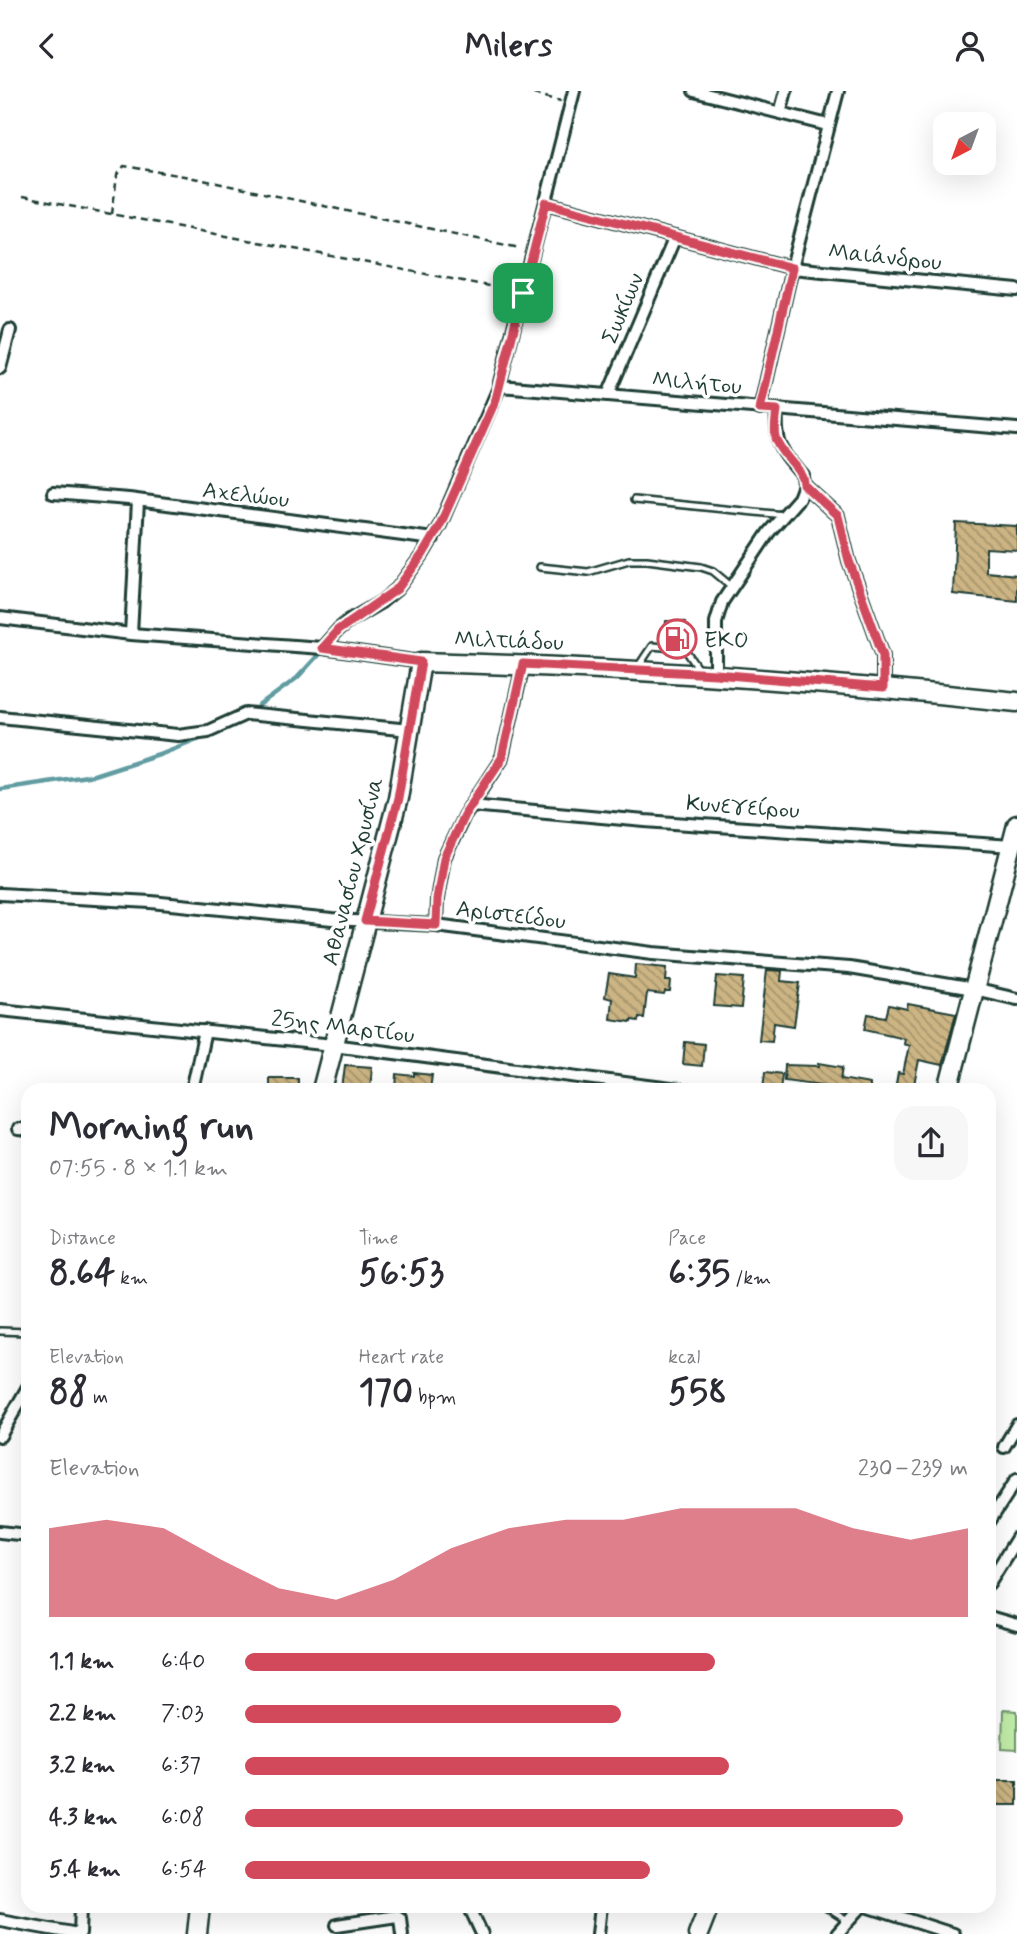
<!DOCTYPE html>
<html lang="en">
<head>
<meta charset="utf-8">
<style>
	:root { --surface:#fff; --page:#f7f7f7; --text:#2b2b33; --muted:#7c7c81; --accent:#d1495b }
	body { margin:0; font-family:Mynerve,sans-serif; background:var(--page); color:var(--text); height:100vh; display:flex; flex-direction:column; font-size:26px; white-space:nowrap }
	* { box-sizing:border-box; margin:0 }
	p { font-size:23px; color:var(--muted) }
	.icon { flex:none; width:38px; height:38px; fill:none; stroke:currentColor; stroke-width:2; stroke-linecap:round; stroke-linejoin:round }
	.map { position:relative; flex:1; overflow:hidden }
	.details { position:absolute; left:21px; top:992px; width:975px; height:830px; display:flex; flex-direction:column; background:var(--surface); border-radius:21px; box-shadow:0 7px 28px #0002 }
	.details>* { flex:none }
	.needle { width:46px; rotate:221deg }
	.tools { position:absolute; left:933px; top:21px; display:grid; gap:14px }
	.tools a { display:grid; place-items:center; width:63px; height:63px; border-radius:14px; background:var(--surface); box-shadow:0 7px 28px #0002; font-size:35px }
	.pin { position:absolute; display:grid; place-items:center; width:60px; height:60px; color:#fff; margin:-30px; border-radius:14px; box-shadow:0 4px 10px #0006 }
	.round { display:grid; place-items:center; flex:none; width:74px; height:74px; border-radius:21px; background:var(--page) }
	.headline { display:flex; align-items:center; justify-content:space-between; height:119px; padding:0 28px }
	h1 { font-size:38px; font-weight:700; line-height:52px }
	.figures { display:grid; grid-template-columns:repeat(3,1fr); gap:10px; height:119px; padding:7px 28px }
	.figures div { display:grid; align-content:center }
	.figures b { font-size:35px; font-weight:700 }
	.figures small { font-size:19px; font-weight:400 }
	.figures p { font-size:19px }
	.chart { height:196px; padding:14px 28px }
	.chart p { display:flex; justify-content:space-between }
	.chart svg { width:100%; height:126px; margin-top:7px; fill:var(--accent); opacity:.7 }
	ul { padding:0 28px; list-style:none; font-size:23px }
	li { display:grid; grid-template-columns:112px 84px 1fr; align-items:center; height:52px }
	li i { height:18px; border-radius:9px; background:var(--accent) }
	header { display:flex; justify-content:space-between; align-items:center; height:91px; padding:0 28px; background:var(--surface); font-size:32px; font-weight:700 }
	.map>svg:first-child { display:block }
</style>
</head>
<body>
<header><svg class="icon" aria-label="back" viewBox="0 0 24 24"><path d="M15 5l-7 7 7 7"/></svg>Milers<svg class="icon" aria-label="person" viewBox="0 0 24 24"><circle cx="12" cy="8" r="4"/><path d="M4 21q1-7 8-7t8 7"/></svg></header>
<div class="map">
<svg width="1017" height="1843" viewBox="0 0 1017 1843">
	<defs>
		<pattern id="building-back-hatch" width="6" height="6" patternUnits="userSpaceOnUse" patternTransform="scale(1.75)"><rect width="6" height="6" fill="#ccb483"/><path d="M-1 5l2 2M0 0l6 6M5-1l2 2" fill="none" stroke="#a5946c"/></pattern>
	</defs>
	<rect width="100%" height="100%" fill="#fff"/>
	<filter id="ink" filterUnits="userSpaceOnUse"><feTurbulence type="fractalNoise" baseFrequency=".0143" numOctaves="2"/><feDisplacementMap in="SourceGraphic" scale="14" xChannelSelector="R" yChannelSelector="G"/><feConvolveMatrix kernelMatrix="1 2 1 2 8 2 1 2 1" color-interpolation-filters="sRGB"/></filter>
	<g filter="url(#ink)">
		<path fill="#c1eba7" stroke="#70946e" stroke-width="2" d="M1003 1619 1017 1620V1659L1002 1658Z"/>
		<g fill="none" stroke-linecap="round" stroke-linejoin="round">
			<g stroke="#619ca1" stroke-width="4.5">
				<path d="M259 615 297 587 320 562"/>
				<path d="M0 698 94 684 162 662 205 645"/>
			</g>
		</g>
		<g fill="url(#building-back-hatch)" stroke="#1f3d34" stroke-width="2">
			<path d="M956 432 1017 435V459L986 457V481L1017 484V510L953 503Z"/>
			<path d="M666 530 685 531 683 553 664 551Z"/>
			<path d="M636 873 667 876 666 890H671L670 901H665L664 904 647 902 644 927 639 926 638 930 631 929V931L610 928 612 908 605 906 609 883 635 887Z"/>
			<path d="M767 879 782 880 781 890 800 892 794 935 774 932 772 950 759 949Z"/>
			<path d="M717 885 744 887 741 917 714 915Z"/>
			<path d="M908 913 956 922 942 974 919 969 913 999H895L898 982 903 983 909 954 903 952 904 947 865 938 868 923 886 926 889 914 907 918Z"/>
			<path d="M685 951 704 953 702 975 683 973Z"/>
			<path d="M819 972 843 976 841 988 870 993V999H822L823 994 784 989 785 974 819 975Z"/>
			<path d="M345 974 372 976 370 999H342Z"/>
			<path d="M765 981 782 983 780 999 763 997Z"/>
			<path d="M414 982 432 984 430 999H396L397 983 414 985Z"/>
			<rect x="269" y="987" width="29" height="12"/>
			<rect x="989" y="1689" width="28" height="25"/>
		</g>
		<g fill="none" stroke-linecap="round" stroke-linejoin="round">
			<g stroke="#1f3d34" stroke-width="10">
				<g id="service">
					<path d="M634 409 784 424"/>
					<path d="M540 476 588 481 629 469H647L701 476 713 480 731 495"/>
					<path d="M638 576 652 555 685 558 700 580"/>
					<path d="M0 1240 28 1241"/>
					<path d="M824 1815 849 1831"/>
				</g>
			</g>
			<g stroke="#1f3d34" stroke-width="16">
				<g id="minor">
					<path d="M694 0 828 34"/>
					<path d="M780 22 786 0"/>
					<path d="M546 112 792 177 1017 199"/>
					<path d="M0 277 10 239"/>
					<path d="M499 295 1017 338"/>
					<path d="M608 304 675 146"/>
					<path d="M760 318 792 177 838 0"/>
					<path d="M777 319C775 355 781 359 803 385L804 394 838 425 849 470 883 564V597"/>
					<path d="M53 402 129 408 433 448"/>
					<path d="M0 527 131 543 322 557 421 571"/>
					<path d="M131 543 138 410"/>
					<path d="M322 557 338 539 350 529 381 511 397 498 423 463 440 434 498 299 574 0"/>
					<path d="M716 583V531L722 511 769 441 799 407 804 394"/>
					<path d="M0 626 178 644 208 640 246 623 410 639"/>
					<path d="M471 714 645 730 1012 755"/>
					<path d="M0 803 151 811 332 829 436 834 653 862 849 877 974 898 1017 908"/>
					<path d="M436 834 437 808 444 767 464 725 502 667 523 574"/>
					<path d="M0 919 333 954 679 999"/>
					<path d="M192 999 205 940"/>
					<path d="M18 1038 28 1039"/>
					<path d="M0 1345 28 1296"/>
					<path d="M1004 1356 1017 1334"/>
					<path d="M989 1431 1017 1388"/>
					<path d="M0 1441 28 1444"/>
					<path d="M989 1492 1017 1447"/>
					<path d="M989 1526 1017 1534"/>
					<path d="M469 1815 482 1843"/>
					<path d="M866 1815 953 1843"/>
					<path d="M0 1829 78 1843"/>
					<path d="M337 1834 397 1825 400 1827 402 1843"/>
					<path d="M80 1843 81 1815"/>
					<path d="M598 1843 601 1815"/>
					<path d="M837 1843 862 1815"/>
				</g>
			</g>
			<g stroke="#1f3d34" stroke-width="23">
				<g id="primary">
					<path d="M322 999 398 707 421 571C620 576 819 590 1017 611"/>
					<path d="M948 999 1017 734"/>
					<path d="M197 1843 200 1815"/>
					<path d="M698 1843 709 1815"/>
				</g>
			</g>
			<g stroke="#1f3d34" stroke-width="2.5" stroke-dasharray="7 5" stroke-linecap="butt">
				<path d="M522 0 561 10"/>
				<path d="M22 106 510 199"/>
				<path d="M112 123 117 85 124 75 184 85 520 157"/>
			</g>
			<use href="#service" stroke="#fff" stroke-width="5"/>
			<use href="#minor" stroke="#fff" stroke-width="10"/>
			<use href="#primary" stroke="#fff" stroke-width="18"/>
		</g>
	</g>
	<g fill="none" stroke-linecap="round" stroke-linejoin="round" filter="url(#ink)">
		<g stroke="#fff" stroke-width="14">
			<path id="route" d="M546 112 792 177 760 318 777 319C776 328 774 339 776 347 781 365 805 378 804 394L838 425 849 470 883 564V597L716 583 523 573 502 667 464 724 444 767 437 808 436 834 365 830 398 707 421 571 322 557 338 539 397 498 423 463 440 434 496 308Z"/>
		</g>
		<use href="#route" stroke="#d1495b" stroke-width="9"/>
	</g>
	<defs>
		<g id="fuel-ring" transform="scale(2.0125)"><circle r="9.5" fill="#fff" stroke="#d1495b" stroke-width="1.5"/><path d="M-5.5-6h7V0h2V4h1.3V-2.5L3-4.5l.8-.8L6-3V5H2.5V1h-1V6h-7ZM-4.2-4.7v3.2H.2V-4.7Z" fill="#d1495b"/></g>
	</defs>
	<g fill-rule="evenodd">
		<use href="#fuel-ring" x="677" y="548"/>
	</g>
	<g text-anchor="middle" stroke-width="7" stroke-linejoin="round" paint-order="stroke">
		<g font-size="23" fill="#1f3d34" stroke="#fff">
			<text transform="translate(885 165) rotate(6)" y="8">Μαιάνδρου</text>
			<text transform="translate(622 217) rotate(-67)" y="8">Σωκίων</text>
			<text transform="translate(697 291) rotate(5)" y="8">Μιλήτου</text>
			<text transform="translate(246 403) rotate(7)" y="8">Αχελώου</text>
			<text transform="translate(509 549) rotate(2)" y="8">Μιλτιάδου</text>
			<text transform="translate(743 715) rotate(4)" y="8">Κυνεγείρου</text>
			<text transform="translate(352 780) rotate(-76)" y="8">Αθανασίου Χρυσίνα</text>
			<text transform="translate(511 823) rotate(7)" y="8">Αριστείδου</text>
			<text transform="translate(343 935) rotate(7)" y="8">25ης Μαρτίου</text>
		</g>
		<g font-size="23" fill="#1f3d34" stroke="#fff" text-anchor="start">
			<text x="704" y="556">EKO</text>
		</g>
	</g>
</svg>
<div class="tools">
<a><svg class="needle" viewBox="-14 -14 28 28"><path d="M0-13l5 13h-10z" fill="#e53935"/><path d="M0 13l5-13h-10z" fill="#7c7c81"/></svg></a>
</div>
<div class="pin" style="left:523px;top:202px;background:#1e9e55"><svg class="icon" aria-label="arrive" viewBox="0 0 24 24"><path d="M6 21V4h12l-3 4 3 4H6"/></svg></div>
<section class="details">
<div class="headline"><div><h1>Morning run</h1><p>07:55 · 8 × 1.1 km</p></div><a class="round"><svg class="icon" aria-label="share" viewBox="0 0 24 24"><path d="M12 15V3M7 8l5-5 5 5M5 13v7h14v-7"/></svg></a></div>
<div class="figures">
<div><p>Distance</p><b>8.64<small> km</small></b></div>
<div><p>Time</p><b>56:53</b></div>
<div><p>Pace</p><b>6:35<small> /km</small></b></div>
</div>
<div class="figures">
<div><p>Elevation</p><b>88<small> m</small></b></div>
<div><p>Heart rate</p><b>170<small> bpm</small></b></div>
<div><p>kcal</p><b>558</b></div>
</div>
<div class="chart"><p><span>Elevation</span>230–239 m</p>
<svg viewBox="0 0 160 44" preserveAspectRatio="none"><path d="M0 44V13L10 10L20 13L30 24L40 34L50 38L60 31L70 20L80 13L90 10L100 10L110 6L120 6L130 6L140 13L150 17L160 13V44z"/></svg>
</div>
<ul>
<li><b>1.1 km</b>6:40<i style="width:65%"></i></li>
<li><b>2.2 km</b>7:03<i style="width:52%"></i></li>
<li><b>3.2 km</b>6:37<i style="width:67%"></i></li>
<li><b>4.3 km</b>6:08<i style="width:91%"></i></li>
<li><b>5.4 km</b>6:54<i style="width:56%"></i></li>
</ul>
</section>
</div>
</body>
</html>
